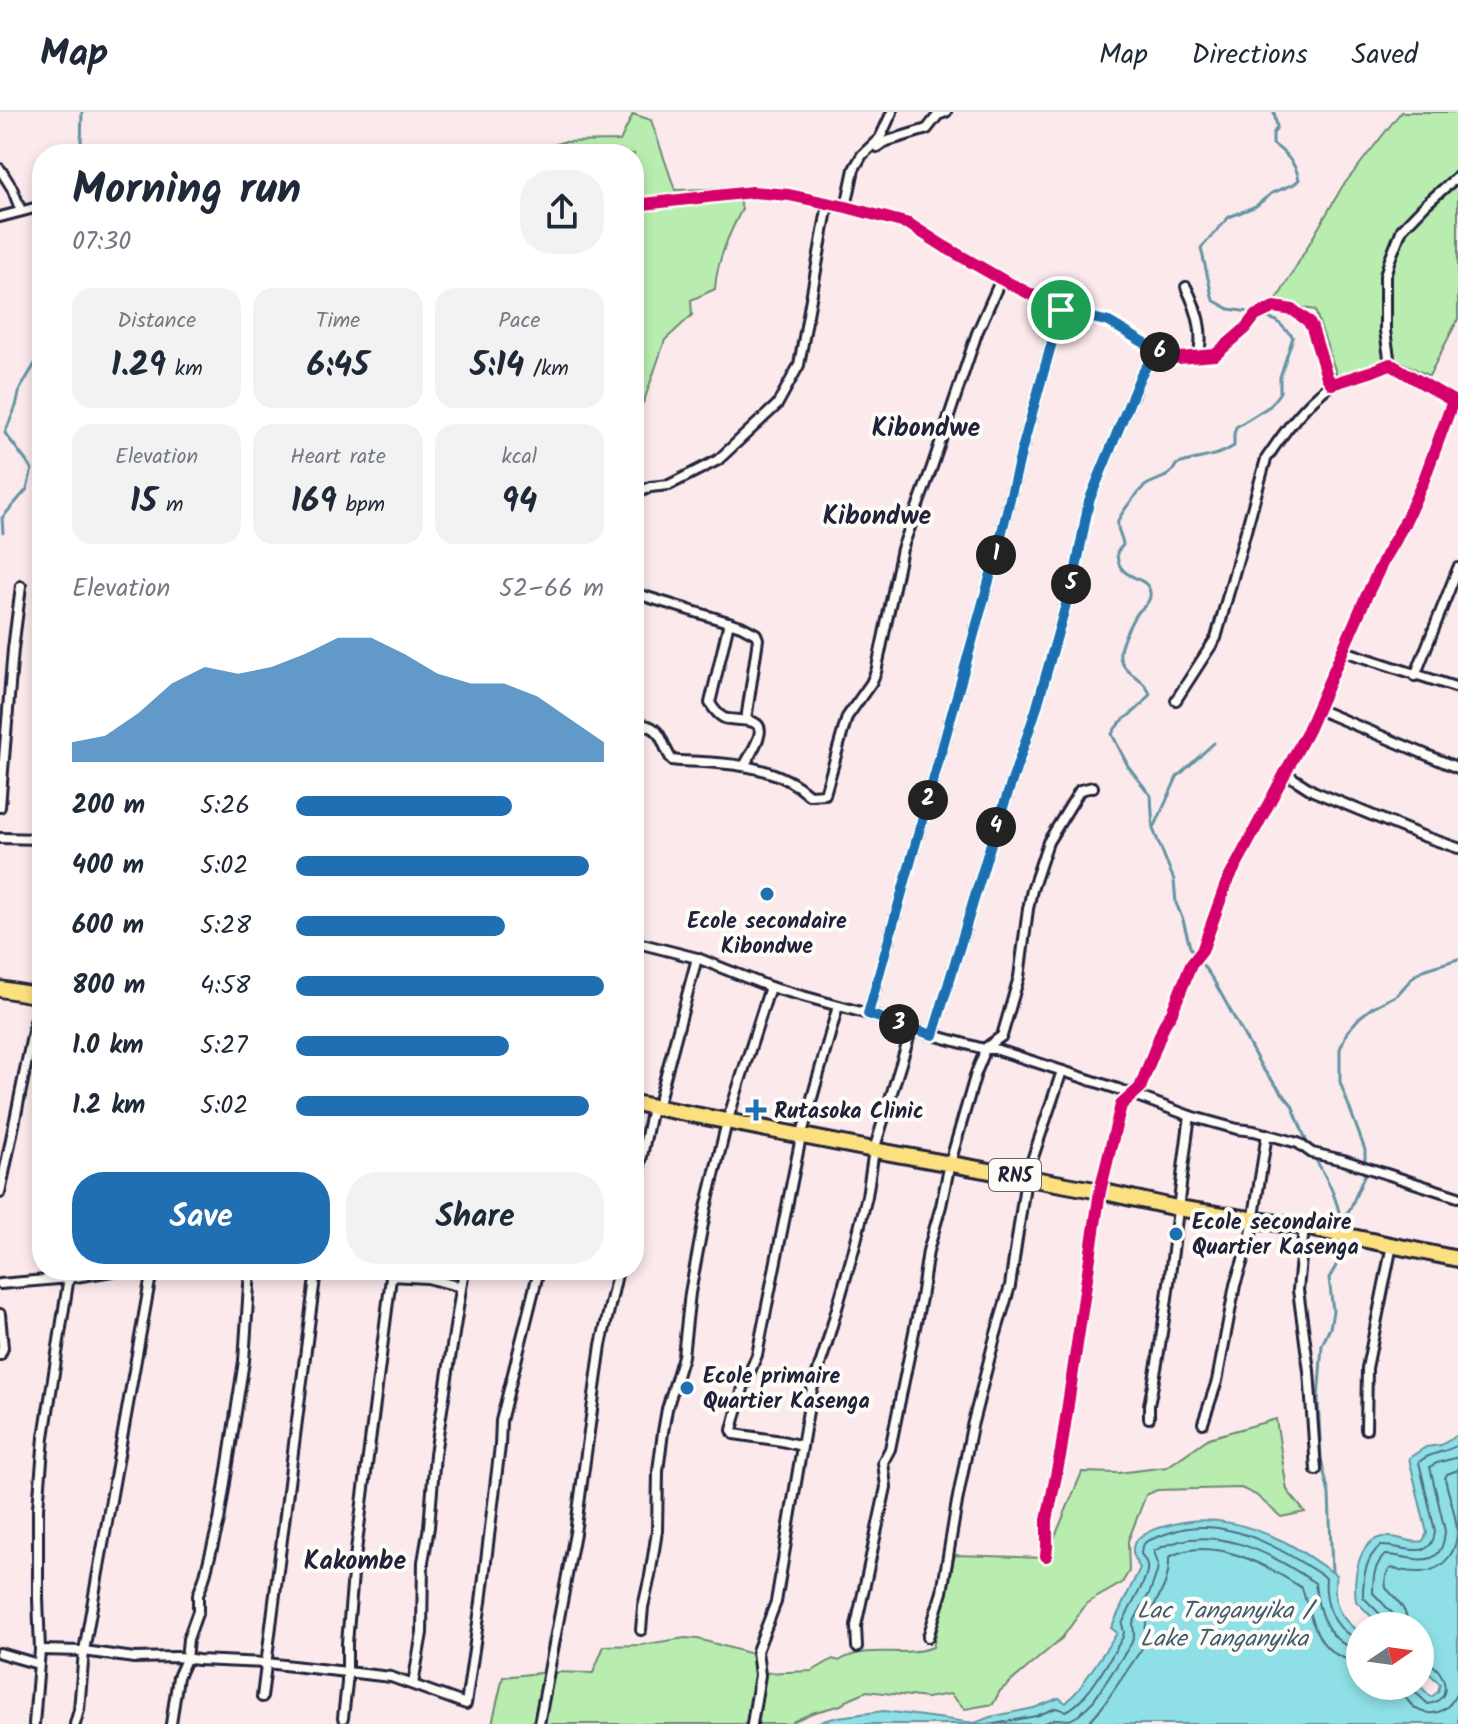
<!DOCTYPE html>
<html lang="en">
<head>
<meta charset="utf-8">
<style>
	:root { --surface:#fff; --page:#f2f2f3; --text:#1f2937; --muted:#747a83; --line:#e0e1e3; --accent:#1f6fb2 }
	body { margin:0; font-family:Kalam,sans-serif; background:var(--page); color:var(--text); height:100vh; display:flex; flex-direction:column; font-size:30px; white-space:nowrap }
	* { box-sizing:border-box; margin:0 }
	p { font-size:26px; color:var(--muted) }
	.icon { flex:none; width:44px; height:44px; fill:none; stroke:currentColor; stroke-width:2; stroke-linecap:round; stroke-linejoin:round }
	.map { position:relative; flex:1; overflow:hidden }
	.sheet { position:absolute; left:32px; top:32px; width:612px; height:1136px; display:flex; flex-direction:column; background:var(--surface); border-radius:32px; box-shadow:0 4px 12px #0003 }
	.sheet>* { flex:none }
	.needle { width:52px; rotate:77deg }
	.fabs { position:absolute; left:1346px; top:1500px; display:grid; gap:16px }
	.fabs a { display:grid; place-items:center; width:88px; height:88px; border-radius:50%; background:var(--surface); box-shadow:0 4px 12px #0003; font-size:40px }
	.pin { position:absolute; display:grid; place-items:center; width:68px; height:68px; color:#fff; margin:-34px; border:4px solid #fff; border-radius:50%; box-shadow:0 2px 8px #0007 }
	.km { position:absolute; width:40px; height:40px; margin:-20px; border-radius:50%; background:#222; color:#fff; font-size:22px; line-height:40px; text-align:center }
	.round { display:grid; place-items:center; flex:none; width:84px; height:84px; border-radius:32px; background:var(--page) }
	.summary { display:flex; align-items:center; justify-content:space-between; height:136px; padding:0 40px }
	h1 { font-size:44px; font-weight:700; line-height:60px }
	.figures { display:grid; grid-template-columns:repeat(3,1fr); gap:12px; height:136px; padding:8px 40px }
	.figures div { display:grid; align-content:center; border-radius:20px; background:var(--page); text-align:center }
	.figures b { font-size:34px; font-weight:700 }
	.figures small { font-size:22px; font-weight:400 }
	.figures p { font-size:22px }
	.chart { height:224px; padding:16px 40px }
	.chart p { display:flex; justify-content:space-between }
	.chart svg { width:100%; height:144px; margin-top:8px; fill:var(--accent); opacity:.7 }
	.cta { display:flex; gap:16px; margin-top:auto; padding:16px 40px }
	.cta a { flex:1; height:92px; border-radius:32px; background:var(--accent); color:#fff; font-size:32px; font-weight:700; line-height:92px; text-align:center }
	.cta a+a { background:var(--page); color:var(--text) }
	ul { padding:0 40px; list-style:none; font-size:26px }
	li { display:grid; grid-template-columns:128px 96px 1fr; align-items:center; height:60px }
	li i { height:20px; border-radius:10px; background:var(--accent) }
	header { display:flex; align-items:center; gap:48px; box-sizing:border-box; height:112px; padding:0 40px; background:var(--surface); border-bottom:2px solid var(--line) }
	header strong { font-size:38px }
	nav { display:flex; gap:44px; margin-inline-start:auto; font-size:28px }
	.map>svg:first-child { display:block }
</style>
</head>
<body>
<header>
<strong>Map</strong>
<nav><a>Map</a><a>Directions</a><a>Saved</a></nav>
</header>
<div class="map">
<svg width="1458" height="1612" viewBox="0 0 1458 1612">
	<rect width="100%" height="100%" fill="#fbe9eb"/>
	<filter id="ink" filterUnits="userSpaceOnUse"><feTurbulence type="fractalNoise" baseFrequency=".0125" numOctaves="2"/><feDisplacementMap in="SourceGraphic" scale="16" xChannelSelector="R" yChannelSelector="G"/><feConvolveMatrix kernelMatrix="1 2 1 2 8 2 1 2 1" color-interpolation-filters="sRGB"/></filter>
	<g filter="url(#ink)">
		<g fill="#b8edaf" stroke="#6d8875" stroke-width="2">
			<path d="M1401 0H1458V207L1429 264 1396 247 1337 264 1315 198 1275 191 1342 75Z"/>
			<path d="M633 2 651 8 675 78 736 76 742 97C729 122 717 148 715 177L691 188 692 203 665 228 644 289 634 303V42H527L562 30 620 29Z"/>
			<path d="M1276 1307 1287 1378 1305 1400 1281 1405 1256 1383 1241 1376 1157 1378 1146 1383 1128 1429 1129 1459 1122 1471 1087 1491 1062 1526 1000 1579 993 1592 965 1597 950 1582 927 1586 867 1579 851 1586 841 1593 812 1601 794 1609 791 1612H492L503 1565 549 1560 593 1561 604 1534 641 1533 685 1526 698 1527 763 1545V1561L812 1559 833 1547 839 1549C869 1531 902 1547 933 1535L955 1443 1046 1446 1082 1360 1118 1361 1167 1355 1209 1326Z"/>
		</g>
		<path fill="#8ee0e6" stroke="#6394a2" stroke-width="2" d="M1458 1323V1612H811L838 1605 884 1599 975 1611 990 1605 1034 1596 1059 1586 1066 1591 1079 1577 1117 1521 1111 1516 1140 1456C1133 1446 1128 1433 1141 1424 1148 1418 1161 1415 1170 1413 1209 1401 1249 1413 1285 1430 1301 1438 1316 1450 1332 1460L1336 1463C1332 1491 1338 1505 1360 1521V1574H1420L1431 1585 1438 1580 1440 1572 1420 1552V1514H1381L1356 1489C1353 1465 1358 1421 1391 1425 1403 1426 1412 1432 1423 1429L1427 1421 1409 1346 1426 1335 1441 1333Z"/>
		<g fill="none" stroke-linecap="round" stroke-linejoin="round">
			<g stroke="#4d6e7f" stroke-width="2">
				<path d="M1386 1514 1384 1506 1363 1485C1363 1465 1365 1447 1380 1434 1400 1432 1432 1452 1435 1419L1419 1350C1430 1340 1445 1341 1458 1333"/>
				<path d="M1396 1514 1393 1502 1373 1481C1373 1466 1374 1453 1385 1443 1410 1443 1442 1463 1445 1419L1430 1355C1435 1350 1450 1348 1458 1345"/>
				<path d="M1408 1514C1407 1496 1397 1488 1386 1476 1385 1470 1385 1460 1391 1456 1412 1461 1434 1465 1449 1445 1454 1438 1457 1430 1457 1421 1457 1403 1448 1383 1445 1366L1447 1362 1458 1358"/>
				<path d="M1402 1574C1409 1609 1450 1611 1458 1575"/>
				<path d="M1412 1574 1415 1580 1428 1592C1458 1588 1443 1551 1420 1547"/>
				<path d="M994 1612 1036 1604 1056 1596 1066 1599C1088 1590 1110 1546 1123 1525L1124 1520 1122 1512C1127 1499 1150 1466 1147 1453 1147 1450 1143 1445 1141 1442L1142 1434 1147 1429C1160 1424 1174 1418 1188 1416 1237 1409 1287 1440 1326 1466 1326 1470 1325 1475 1326 1479 1327 1499 1339 1523 1360 1527"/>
				<path d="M1042 1612 1055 1607 1070 1608 1079 1603 1094 1588 1131 1532 1134 1524 1133 1511 1150 1480 1157 1460 1158 1452 1154 1439C1209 1408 1269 1439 1315 1471 1317 1498 1328 1534 1360 1537"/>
				<path d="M1087 1612 1103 1594 1143 1535C1146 1526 1144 1517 1147 1508 1157 1485 1170 1473 1169 1445 1212 1422 1266 1453 1302 1476 1312 1508 1317 1547 1360 1549"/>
			</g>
			<g stroke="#6394a2" stroke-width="3">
				<path d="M82 0 81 34 83 42"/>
				<path d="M1255 201 1229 197 1213 188 1201 136 1229 105 1256 94 1272 81 1294 72 1299 68C1297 53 1285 40 1273 32V22L1277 15 1274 0"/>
				<path d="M1262 204 1277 209 1293 225 1280 265V280L1270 294 1236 315 1234 322V334C1217 346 1195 345 1176 353 1170 367 1157 366 1145 374 1138 379 1121 401 1118 409 1116 418 1123 425 1123 433L1117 440C1117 471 1147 461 1150 480 1152 492 1139 497 1134 505 1129 514 1118 536 1120 545 1123 562 1144 565 1150 582 1146 587 1141 594 1136 598 1126 606 1118 610 1112 622L1128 654 1151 684 1153 717 1174 768 1176 791 1183 808 1190 835 1214 869 1262 956 1292 993 1308 1033"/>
				<path d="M3 421 2 406 27 377 32 357 5 321 16 294 20 277 42 240"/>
				<path d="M1155 714 1177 665 1214 631"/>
				<path d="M1313 1044C1327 1064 1336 1084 1341 1108"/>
				<path d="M1341 1108 1350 1097 1365 1062V1038L1340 970V937L1347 920 1360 905 1373 895 1397 883 1414 864 1423 858 1458 847"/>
				<path d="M1332 1460 1329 1382 1321 1347 1318 1288 1322 1233 1330 1216 1333 1199 1329 1166 1336 1154 1339 1130"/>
			</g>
			<g stroke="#22223b" stroke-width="14">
				<g id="street">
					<path d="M877 35 884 30 927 17 938 3 946 0"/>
					<path d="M0 57 12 76 21 99"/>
					<path d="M634 93 752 80 789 83 846 95 909 112 945 135 1001 167 1061 198 1109 210 1161 241 1179 246 1215 243 1245 217 1255 204 1274 195 1293 198 1308 209 1312 216 1327 265 1332 272 1373 259 1390 252 1458 292"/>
					<path d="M846 95 854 57 862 43 880 26 892 0"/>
					<path d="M0 105 42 94"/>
					<path d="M1186 175C1197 197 1205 221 1198 245"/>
					<path d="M1390 252 1385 219V164L1389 150 1402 117 1426 92 1458 64"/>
					<path d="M634 383 650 375 669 373 718 348 777 293 799 253 828 92"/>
					<path d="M634 481 741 514 756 522 758 527 746 608"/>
					<path d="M729 510 710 591C713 596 718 603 724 606 734 610 765 603 759 624 756 634 749 645 744 654"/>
					<path d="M1344 539 1458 576"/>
					<path d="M1415 564 1458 456"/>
					<path d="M1176 588 1216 526 1266 347C1284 320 1305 291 1332 272"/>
					<path d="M1317 597 1458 656"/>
					<path d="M634 611C665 614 658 627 672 648 683 650 693 649 704 650 741 652 781 657 809 683L825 682 847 605 871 571 876 560 902 437 931 358 977 221 1001 167"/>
					<path d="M1285 661 1313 679 1420 723 1458 736"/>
					<path d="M0 695 13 537 21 474"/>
					<path d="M0 726 42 727"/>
					<path d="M634 830 697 846 770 875 868 902 933 923 984 937H995L1118 977 1190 1004 1237 1017 1254 1019 1298 1031 1312 1041 1343 1048 1458 1085"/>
					<path d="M868 902 997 440 1022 337 1061 198"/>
					<path d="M933 923 992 728 1036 598 1076 457 1089 389 1140 265 1148 252 1161 241"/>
					<path d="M657 996 697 846"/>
					<path d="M0 1081 42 875"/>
					<path d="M634 1083 652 995"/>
					<path d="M1304 1115 1298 1178 1309 1259 1316 1358"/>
					<path d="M391 1164 427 1166 461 1175"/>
					<path d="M0 1172 69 1166 119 1158"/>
					<path d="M0 1202 3 1236 0 1243"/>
					<path d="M1149 1306V1293C1169 1198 1176 1101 1190 1004"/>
					<path d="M1203 1311 1217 1269 1235 1173 1251 1123 1267 1022"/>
					<path d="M1366 1317 1367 1256 1392 1133"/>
					<path d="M802 1334 782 1329 734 1322 732 1318 743 1276 757 1243 801 1025 838 894"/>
					<path d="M1046 1444 1047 1434V1408L1061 1339 1100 1079 1121 993 1140 976 1164 913 1172 900 1191 853 1202 839 1226 772 1308 618 1366 485 1386 443 1404 412 1423 370 1453 289"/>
					<path d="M641 1518 643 1495 650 1464 657 1419 658 1359 663 1320 667 1297 683 1244 690 1181 706 1096 727 1010 770 875"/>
					<path d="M928 1525 942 1480 957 1390 972 1314 995 1225 1010 1174 1026 1066 1062 959"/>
					<path d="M857 1535 856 1514 886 1375 883 1350 890 1337 921 1186 928 1139 941 1094 950 1051 976 961 983 944 984 937 1002 924 1019 865 1028 797 1032 778 1048 730 1080 678 1093 675"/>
					<path d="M40 1538 84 1539 134 1546 177 1545 198 1548 266 1551 391 1565 466 1592 481 1490 500 1334 501 1309 539 1158"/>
					<path d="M0 1541 38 1552"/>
					<path d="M413 1572 422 1521 423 1450 429 1415 435 1342 464 1158"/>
					<path d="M262 1585 316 1158"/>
					<path d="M343 1606 347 1571V1531L353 1462 392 1158"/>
					<path d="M34 1612 40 1538 38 1486V1396L44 1325 70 1158"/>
					<path d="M75 1612 79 1598 84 1539 152 1158"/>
					<path d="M171 1612 178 1565 186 1547 188 1527 198 1499V1483L204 1467 219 1409 244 1249 250 1158"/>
					<path d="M539 1612 575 1421 601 1233 618 1158"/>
					<path d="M752 1612 760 1563 757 1539 776 1490 811 1281 827 1231 854 1137 867 1084 874 1038 912 916"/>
				</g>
			</g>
			<g stroke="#22223b" stroke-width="20">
				<g id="highway">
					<path d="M0 877 42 884"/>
					<path d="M634 991 874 1038 1100 1079 1177 1096 1304 1115 1458 1147"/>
				</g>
			</g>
			<use href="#street" stroke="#fdfcf7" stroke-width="8"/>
			<use href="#highway" stroke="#fce080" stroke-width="14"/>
			<g stroke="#fdfcf7" stroke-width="17">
				<g id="cycleway">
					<path d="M634 93 752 80 789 83 846 95 909 112 945 135 1001 167 1061 198 1109 210 1161 241 1179 246 1215 243 1245 217 1255 204 1274 195 1293 198 1308 209 1312 216 1327 265 1332 272 1373 259 1390 252 1458 292"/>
					<path d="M1046 1444 1047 1434V1408L1061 1339 1100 1079 1121 993 1140 976 1164 913 1172 900 1191 853 1202 839 1226 772 1308 618 1366 485 1386 443 1404 412 1423 370 1453 289"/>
				</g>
			</g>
			<use href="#cycleway" stroke="#d6006c" stroke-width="12"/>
		</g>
	</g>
	<g fill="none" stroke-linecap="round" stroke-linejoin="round" filter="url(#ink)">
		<g stroke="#fff" stroke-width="16">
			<path id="route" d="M1061 198 1109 210 1161 241 1148 252 1140 265 1089 389 1076 457 1036 598 992 728 933 923 868 902 997 440 1022 337Z"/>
		</g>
		<use href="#route" stroke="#1f6fb2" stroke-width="10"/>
	</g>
	<g fill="#1f6fb2" stroke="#fdfcf7" stroke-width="3">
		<circle cx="767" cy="782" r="8"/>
		<path d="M752 986h8v8h8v8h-8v8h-8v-8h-8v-8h8z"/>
		<circle cx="1176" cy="1122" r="8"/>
		<circle cx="687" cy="1276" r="8"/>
	</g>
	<g text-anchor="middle" stroke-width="8" stroke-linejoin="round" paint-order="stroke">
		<rect fill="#fdfcf7" stroke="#646373" stroke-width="2" x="989" y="1047" width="52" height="32" rx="6"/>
		<g font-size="20" font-weight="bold" fill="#22223b">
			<text x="1015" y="1070">RN5</text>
		</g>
		<g font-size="22" font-weight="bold" fill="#22223b" stroke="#fdfcf7" text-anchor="start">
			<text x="767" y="816" text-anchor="middle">Ecole secondaire<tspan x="767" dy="25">Kibondwe</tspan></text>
			<text x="774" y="1006">Rutasoka Clinic</text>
			<text x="1192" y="1117">Ecole secondaire<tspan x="1192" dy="25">Quartier Kasenga</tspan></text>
			<text x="703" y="1271">Ecole primaire<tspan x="703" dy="25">Quartier Kasenga</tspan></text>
		</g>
		<g font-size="24" font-style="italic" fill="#425b6e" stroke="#fdfcf7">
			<text x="1224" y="1506">Lac Tanganyika /<tspan x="1224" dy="28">Lake Tanganyika</tspan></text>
		</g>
		<g font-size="26" font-weight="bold" fill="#22223b" stroke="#fdfcf7">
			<text x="926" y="324">Kibondwe</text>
			<text x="877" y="412">Kibondwe</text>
			<text x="355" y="1457">Kakombe</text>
		</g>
	</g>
</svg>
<div class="fabs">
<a><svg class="needle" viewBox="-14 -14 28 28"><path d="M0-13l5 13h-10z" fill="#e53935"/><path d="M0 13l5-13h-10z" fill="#747a83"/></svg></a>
</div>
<div class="pin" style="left:1061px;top:198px;background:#1e9e55"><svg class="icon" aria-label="arrive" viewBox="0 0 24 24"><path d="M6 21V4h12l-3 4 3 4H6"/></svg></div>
<b class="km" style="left:996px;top:443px">1</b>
<b class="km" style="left:928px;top:688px">2</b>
<b class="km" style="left:899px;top:912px">3</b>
<b class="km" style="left:996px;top:715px">4</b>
<b class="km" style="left:1071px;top:472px">5</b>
<b class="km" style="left:1160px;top:240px">6</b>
<section class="sheet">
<div class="summary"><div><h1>Morning run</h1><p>07:30</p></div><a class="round"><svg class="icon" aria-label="share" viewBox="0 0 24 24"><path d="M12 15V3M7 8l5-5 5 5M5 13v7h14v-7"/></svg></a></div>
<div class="figures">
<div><p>Distance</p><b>1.29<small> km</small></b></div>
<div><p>Time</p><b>6:45</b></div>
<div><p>Pace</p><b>5:14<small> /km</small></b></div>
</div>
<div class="figures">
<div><p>Elevation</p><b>15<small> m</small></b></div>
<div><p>Heart rate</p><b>169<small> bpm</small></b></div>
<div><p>kcal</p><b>94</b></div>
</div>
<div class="chart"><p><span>Elevation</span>52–66 m</p>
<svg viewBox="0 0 160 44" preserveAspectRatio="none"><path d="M0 44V38L10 36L20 29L30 20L40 15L50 17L60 15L70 11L80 6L90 6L100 11L110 17L120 20L130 20L140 24L150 31L160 38V44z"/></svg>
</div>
<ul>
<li><b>200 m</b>5:26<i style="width:70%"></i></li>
<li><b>400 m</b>5:02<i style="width:95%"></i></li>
<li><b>600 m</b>5:28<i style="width:68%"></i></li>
<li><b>800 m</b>4:58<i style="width:100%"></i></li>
<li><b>1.0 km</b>5:27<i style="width:69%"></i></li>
<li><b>1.2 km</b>5:02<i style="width:95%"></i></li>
</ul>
<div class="cta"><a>Save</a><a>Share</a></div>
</section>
</div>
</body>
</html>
